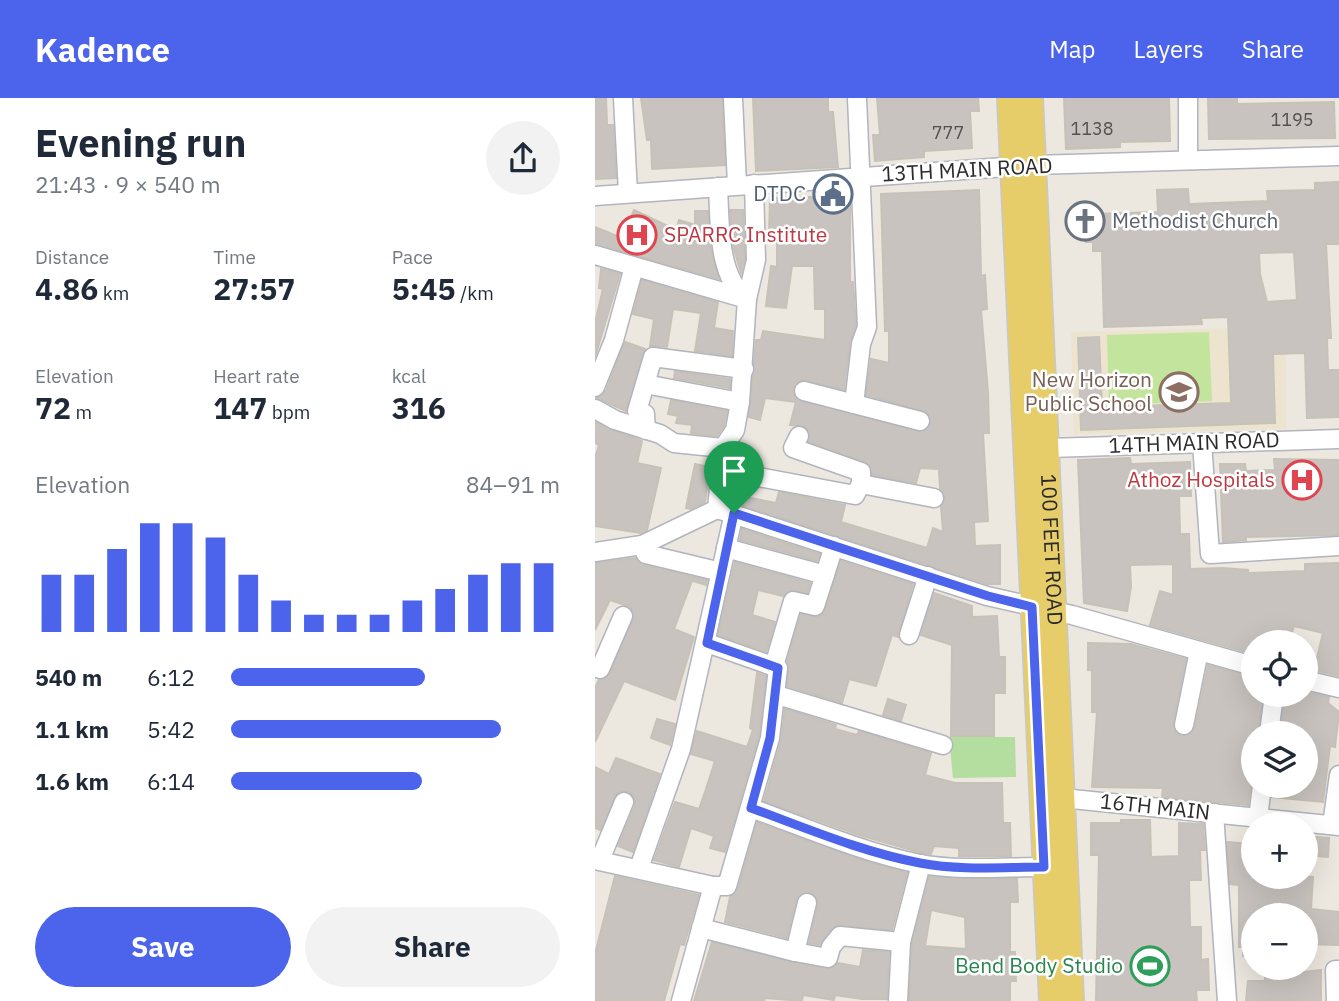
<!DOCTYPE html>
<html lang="en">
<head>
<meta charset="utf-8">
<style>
	:root { --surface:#fff; --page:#f2f2f3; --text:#1f2937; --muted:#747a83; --accent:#4c64ec }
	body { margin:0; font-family:"IBM Plex Sans",sans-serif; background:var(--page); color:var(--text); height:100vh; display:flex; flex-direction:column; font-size:26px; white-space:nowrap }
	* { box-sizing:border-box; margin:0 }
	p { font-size:23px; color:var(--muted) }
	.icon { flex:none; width:38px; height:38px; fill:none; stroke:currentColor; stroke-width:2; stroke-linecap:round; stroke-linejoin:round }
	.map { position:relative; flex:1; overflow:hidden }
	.sheet { display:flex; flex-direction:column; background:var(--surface); width:595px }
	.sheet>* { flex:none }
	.buttons { position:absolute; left:646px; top:532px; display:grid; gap:14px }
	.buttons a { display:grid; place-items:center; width:77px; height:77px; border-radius:50%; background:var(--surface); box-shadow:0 7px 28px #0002; font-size:35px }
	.pin { position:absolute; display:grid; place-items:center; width:60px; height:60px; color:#fff; margin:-72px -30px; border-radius:50% 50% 50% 0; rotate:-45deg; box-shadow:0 0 7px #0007 }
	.pin .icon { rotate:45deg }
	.round { display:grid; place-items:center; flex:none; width:74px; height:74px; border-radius:37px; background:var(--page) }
	.overview { display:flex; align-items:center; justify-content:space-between; height:119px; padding:0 35px }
	h1 { font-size:38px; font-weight:700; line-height:52px }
	.figures { display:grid; grid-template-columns:repeat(3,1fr); gap:10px; height:119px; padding:7px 35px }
	.figures div { display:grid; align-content:center }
	.figures b { font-size:30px; font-weight:700 }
	.figures small { font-size:19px; font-weight:400 }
	.figures p { font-size:19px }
	.chart { height:196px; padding:14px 35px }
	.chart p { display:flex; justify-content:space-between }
	.chart svg { width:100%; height:126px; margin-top:7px; stroke:var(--accent); stroke-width:6 }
	.action { display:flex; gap:14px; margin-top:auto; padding:14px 35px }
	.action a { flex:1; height:80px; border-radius:42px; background:var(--accent); color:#fff; font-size:28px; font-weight:700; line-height:80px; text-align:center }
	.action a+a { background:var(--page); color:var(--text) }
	ul { padding:0 35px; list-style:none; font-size:23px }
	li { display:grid; grid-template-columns:112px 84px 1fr; align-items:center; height:52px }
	li i { height:18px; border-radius:9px; background:var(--accent) }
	header { display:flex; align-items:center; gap:42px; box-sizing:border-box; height:98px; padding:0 35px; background:var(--accent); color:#fff }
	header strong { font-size:33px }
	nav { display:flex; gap:38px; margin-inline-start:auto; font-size:24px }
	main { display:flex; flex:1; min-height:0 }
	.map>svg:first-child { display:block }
</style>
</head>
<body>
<header>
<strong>Kadence</strong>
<nav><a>Map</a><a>Layers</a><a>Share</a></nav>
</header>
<main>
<section class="sheet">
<div class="overview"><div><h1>Evening run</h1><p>21:43 · 9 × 540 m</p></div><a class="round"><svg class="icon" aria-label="share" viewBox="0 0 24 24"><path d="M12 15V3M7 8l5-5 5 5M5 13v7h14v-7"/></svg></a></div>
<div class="figures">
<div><p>Distance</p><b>4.86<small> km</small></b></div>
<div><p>Time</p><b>27:57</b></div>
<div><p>Pace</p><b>5:45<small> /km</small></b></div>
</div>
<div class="figures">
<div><p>Elevation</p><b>72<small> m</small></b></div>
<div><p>Heart rate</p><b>147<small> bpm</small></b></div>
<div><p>kcal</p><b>316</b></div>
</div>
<div class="chart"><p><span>Elevation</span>84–91 m</p>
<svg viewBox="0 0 160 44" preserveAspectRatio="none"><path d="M5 44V24M15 44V24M25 44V15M35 44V6M45 44V6M55 44V11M65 44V24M75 44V33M85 44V38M95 44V38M105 44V38M115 44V33M125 44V29M135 44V24M145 44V20M155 44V20"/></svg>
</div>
<ul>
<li><b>540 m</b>6:12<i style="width:59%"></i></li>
<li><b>1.1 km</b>5:42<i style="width:82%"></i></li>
<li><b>1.6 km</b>6:14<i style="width:58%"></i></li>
</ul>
<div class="action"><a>Save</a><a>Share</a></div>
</section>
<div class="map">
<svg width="744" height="903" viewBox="0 0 744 903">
	<rect width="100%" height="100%" fill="#ece7df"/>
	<path fill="#ece4cf" d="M690 229 692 331 479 336 476 234Z"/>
	<path fill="#b3de9f" d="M354 639H420L421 679 358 680Z"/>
	<path fill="#c3e49c" d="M614 234 617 303 514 307 512 237Z"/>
	<g fill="#c8c3be" stroke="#c7c2b8" stroke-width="2" fill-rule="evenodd">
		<path d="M0 0H11L12 27H18L21 80 0 81Z"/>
		<path d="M46 0H127L130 67 57 71 56 42H52Z"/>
		<path d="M158 0H233V14H238L243 69 161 73Z"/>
		<path d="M282 0H383L384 13H375L377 50 329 53V59L280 63 278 37H285Z"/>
		<path d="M469 0H574L575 43 525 44V49L471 51Z"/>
		<path d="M613 0H642V6L739 4 740 40 614 41Z"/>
		<path d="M744 84V146H731L736 240H732L733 272H744V319L712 320 710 255 678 256 680 325 486 332 483 240 504 239 507 309 636 305 633 219 606 220 607 226 509 229 507 153H498V144H491L490 125H497V116L563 114 562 92 593 91 594 106 673 103 672 93 720 92V85ZM699 154 702 202 672 204 665 176 664 155Z"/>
		<path d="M384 92 386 178 390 177 392 211 386 212 393 294 394 335H388L393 423 379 424 380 448 405 447V486H392L136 404V385L153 389 151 399 181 405 184 394 250 407 246 424 332 450 338 430 348 434 346 408 350 401 345 391 344 371 325 370 321 385 277 377 270 364 214 344 215 337 210 328 195 327 201 304 170 300 165 322 154 319 161 242H166L168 233 230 242V211H220L219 168H197L191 210 171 208 176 168 182 169V140H174L175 100 255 98V184H258L261 227 255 245 249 292 207 282 198 290 201 301 327 334 336 326 332 314 271 297 276 261 294 265V233H290L286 96Z"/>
		<path d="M39 112 81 132 84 122 100 127V113H113L116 152 124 181 0 146V129L27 140Z"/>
		<path d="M135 112H148L150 161 146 175 138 148Z"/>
		<path d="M6 171 25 176 0 259V225L8 191 4 190Z"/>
		<path d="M47 182 123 204 119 230 138 233 137 258 100 253 106 215 78 211 72 249 55 248 59 221 38 216Z"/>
		<path d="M30 244 50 251 31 313 2 300 11 293Z"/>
		<path d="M80 273 135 281V290L79 280Z"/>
		<path d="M76 302 132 313 129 328 122 338 96 335 97 327 81 325 83 318 73 316Z"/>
		<path d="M0 324 47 343 42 365 66 370 52 432 46 435 0 428V360L4 347 0 345Z"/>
		<path d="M535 360 536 366 595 364 596 398H584L585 436H594L595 471 628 470 653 472V475L710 473V466L744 465V578L719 572 728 535 699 528 694 544H658V556L555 527 565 493 578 497V466L535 467 536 489 532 513 489 505 483 362Z"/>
		<path d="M679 361 744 362V437L651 439V442L628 444 625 366H650L651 373 680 372Z"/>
		<path d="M100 366 115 369 110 404 96 411 91 410Z"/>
		<path d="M147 431 225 456 222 463 145 442Z"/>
		<path d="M40 460 48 467 112 482 111 487 98 483V480L79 531 99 539 80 602 29 583 0 644V589L4 582 15 576 39 517 33 508 15 502 0 532V465Z"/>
		<path d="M246 463 318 486 303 539 297 537 281 588 254 581 247 605 192 588V564L206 516 222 519 228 516Z"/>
		<path d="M140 464 215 485 212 495 196 492 188 498 163 492 157 517 180 524 171 554 123 537Z"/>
		<path d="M339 495 377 508V519L402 518 404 559H410V595H399V638H356L357 547 326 537Z"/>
		<path d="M493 545 536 546 591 561 578 625 581 635 586 638 593 637 600 630 613 567 658 579V597H668L663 635H658L652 673 658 674 653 707 567 699 568 690 497 689 502 614H497V572H493Z"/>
		<path d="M162 575 171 578 164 638 130 754 115 750 119 738 96 730 84 769 59 762 80 704 104 711 110 694 120 663 96 656 102 633 152 649 158 632 155 630Z"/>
		<path d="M710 594 734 599 733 605 744 614 740 649 735 648 728 704 677 699 678 688H710V635H685L690 597H710Z"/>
		<path d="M293 601 311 607 306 623 288 617Z"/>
		<path d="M190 611 241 627 240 631 262 637 264 633 336 655 330 677 360 685H407L408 725H415L416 758H364V750L339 748 336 756 327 755 264 737 169 703 186 643Z"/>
		<path d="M62 621 80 626 75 647 56 640Z"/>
		<path d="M21 660 65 676 38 754 23 748 40 708 38 698 34 694 22 695 5 732 0 730V669L14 676Z"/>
		<path d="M526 722H555L556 759 584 758V725L608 726 610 752H605L606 782H594L595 829H606V862L613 861 614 892H601L602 903H501L504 757H496V725H526Z"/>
		<path d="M162 724 257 759 312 775 297 832 241 827 225 847 214 845 223 807 220 797 214 794 204 797 201 802 192 840 130 824 135 799 143 791Z"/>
		<path d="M710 738 734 740 733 759 710 757Z"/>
		<path d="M632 744 658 746V779H718L716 811 744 814V847L710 846V817H658V858H648V849H644V787L635 786Z"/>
		<path d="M20 778 104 797 89 847 85 846 69 903H0V856Z"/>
		<path d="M334 779 422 781 423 804H415V854H420L421 883H415V903H314L317 846ZM336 812 370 819 371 851 330 848Z"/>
		<path d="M117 844 231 871 243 865 265 869 268 852 294 854 292 901H267L240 897 239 902 208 897 207 903 170 900 169 903H99Z"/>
		<path d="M726 872V903H651L653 883H670V879Z"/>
	</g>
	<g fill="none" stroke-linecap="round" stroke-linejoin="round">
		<g stroke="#b2b4be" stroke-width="21">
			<g id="minor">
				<path d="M28 0 33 95"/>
				<path d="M138 0 142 87"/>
				<path d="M593 0V62"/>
				<path d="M0 98 439 67 744 58"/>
				<path d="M0 157 152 201 161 162 159 86"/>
				<path d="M50 286 42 313 50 316 51 332"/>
				<path d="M0 289 19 242 39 169"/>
				<path d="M209 293 325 323"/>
				<path d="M145 304 50 286 58 259 149 271"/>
				<path d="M259 306 266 246 272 229 262 0"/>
				<path d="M0 311 20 322 65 336 79 345 128 350"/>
				<path d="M204 338 198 350 266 374V386"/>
				<path d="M607 345 615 456 744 448"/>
				<path d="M454 350 744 341"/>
				<path d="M126 372 260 397 266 386 339 400"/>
				<path d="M122 411 392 498 477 517 658 568"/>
				<path d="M47 447 51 456 126 474"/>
				<path d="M131 450 230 477"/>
				<path d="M0 454 47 447 122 411 128 350 140 332 145 304 152 201C122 179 125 123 123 89"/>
				<path d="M314 537 333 478"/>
				<path d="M179 568 198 503 220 508 239 448"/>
				<path d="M0 569 5 571 28 518"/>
				<path d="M710 582 744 590"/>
				<path d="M182 597 348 647"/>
				<path d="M589 627 604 553"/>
				<path d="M674 635 679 597"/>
				<path d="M467 700 744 728"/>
				<path d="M156 710C211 730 267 754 325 766 366 773 408 769 449 769"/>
				<path d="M619 715 632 903"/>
				<path d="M663 720 667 688"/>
				<path d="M737 727 744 677"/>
				<path d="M0 762 118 788H132L175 640 183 570 112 545"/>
				<path d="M5 762 29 704"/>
				<path d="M44 770 86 651 139 415"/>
				<path d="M106 830 200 854 212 805"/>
				<path d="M200 854 233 860 236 849 245 838 306 844"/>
				<path d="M86 903 118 788"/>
				<path d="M303 903 306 844 326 766"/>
				<path d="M741 903 740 872H744"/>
			</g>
		</g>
		<g stroke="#c8c8c8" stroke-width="26">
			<g id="major">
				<path d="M414 0 456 903"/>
				<path id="s1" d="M436 0 477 903"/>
			</g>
		</g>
		<use href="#minor" stroke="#fff" stroke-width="18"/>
		<use href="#major" stroke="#e6cd69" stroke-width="23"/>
	</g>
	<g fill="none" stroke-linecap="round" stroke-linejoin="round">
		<g stroke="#fff" stroke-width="14">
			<path id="route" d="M139 415 393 498 437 509 449 769C408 769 366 773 325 765 267 754 211 730 156 710L175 640 183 570 112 545Z"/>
		</g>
		<use href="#route" stroke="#4c64ec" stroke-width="9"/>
	</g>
	<defs>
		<g id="civic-ring" transform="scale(2.0125)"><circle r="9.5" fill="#fff" stroke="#5c6f8a" stroke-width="1.5"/><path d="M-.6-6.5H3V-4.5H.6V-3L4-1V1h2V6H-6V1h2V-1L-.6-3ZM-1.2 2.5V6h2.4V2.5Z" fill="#5c6f8a"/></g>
		<g id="church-ring" transform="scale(2.0125)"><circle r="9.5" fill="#fff" stroke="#6b7280" stroke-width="1.5"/><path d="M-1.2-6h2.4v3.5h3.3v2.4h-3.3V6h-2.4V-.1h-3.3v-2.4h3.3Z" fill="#6b7280"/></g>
		<g id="hospital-ring" transform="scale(2.0125)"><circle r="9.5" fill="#fff" stroke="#e0444e" stroke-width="1.5"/><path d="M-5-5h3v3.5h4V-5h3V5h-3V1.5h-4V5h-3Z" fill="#e0444e"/></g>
		<g id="school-ring" transform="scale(2.0125)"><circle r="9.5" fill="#fff" stroke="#8d6e63" stroke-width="1.5"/><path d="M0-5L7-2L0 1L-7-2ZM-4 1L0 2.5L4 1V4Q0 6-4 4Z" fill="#8d6e63"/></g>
		<g id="stadium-ring" transform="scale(2.0125)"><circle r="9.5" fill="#fff" stroke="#2e9e5b" stroke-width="1.5"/><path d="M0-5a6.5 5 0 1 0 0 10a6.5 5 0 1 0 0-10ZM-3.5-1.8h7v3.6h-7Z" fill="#2e9e5b"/></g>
	</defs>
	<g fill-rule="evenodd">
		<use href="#civic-ring" x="238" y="96"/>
		<use href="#church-ring" x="490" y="123"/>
		<use href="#hospital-ring" x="42" y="137"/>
		<use href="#school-ring" x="584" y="294"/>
		<use href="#hospital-ring" x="707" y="382"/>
		<use href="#stadium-ring" x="555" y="868"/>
	</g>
	<g text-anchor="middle" stroke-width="5" stroke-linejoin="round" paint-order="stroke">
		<g font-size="18" fill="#525150">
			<text x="697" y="28">1195</text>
			<text x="497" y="37">1138</text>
			<text x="353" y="41">777</text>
		</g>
		<g font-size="21" fill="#2b2b2b" stroke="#fff">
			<text transform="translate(372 72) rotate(-3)" y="7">13TH MAIN ROAD</text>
			<text transform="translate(599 345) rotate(-2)" y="7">14TH MAIN ROAD</text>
			<text dy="7" stroke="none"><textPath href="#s1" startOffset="452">100 FEET ROAD</textPath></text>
			<text transform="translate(560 709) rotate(6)" y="7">16TH MAIN</text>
		</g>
		<g font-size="21" fill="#4e5e75" stroke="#fff" text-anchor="end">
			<text x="211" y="103">DTDC</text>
		</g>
		<g font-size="21" fill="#5b616d" stroke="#fff" text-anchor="start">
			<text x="517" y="130">Methodist Church</text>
		</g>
		<g font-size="21" fill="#be3a42" stroke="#fff" text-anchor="start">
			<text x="69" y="144">SPARRC Institute</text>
			<text x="680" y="389" text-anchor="end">Athoz Hospitals</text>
		</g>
		<g font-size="21" fill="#785e54" stroke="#fff" text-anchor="end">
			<text x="557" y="289">New Horizon<tspan x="557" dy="24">Public School</tspan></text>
		</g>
		<g font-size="21" fill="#27864d" stroke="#fff" text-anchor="end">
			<text x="528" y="875">Bend Body Studio</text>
		</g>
	</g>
</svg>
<div class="buttons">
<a><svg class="icon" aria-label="locate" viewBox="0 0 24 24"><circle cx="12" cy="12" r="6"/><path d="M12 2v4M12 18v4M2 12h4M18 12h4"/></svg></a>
<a><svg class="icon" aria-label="layers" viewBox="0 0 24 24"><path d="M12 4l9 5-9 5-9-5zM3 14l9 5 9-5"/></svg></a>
<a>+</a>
<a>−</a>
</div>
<div class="pin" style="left:139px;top:415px;background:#1e9e55"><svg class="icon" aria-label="arrive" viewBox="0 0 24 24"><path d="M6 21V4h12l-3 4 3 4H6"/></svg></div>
</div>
</main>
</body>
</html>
